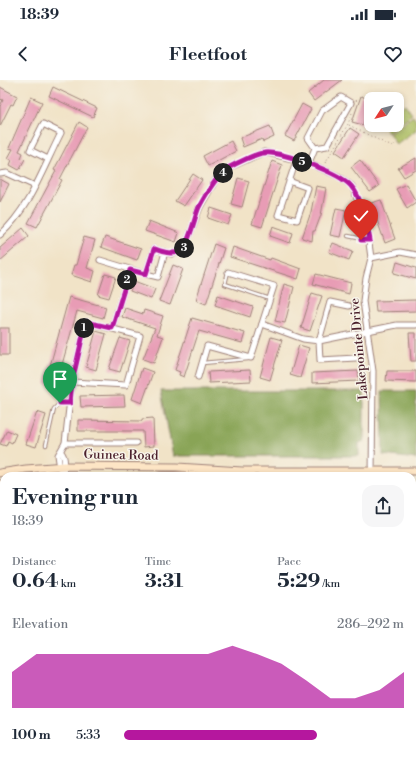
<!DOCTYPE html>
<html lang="en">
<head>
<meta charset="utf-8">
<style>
	:root { --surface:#fff; --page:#f6f6f7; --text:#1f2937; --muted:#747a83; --accent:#b5179e }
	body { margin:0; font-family:"Libre Bodoni",serif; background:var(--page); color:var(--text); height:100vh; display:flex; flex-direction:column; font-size:15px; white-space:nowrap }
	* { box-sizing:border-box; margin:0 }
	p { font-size:13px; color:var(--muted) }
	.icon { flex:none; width:22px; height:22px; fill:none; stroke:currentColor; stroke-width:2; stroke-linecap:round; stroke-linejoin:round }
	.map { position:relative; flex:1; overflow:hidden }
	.details { position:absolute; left:0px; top:392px; width:416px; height:286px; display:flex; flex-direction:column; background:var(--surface); border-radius:12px 12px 0 0; box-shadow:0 2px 6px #0003 }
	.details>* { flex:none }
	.needle { width:26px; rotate:234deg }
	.buttons { position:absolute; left:364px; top:12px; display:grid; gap:8px }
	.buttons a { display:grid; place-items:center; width:40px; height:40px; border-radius:8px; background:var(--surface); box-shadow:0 2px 6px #0003; font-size:20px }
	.pin { position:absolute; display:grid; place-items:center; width:34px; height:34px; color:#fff; margin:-41px -17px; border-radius:50% 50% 50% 0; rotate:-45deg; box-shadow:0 0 4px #0007 }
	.pin .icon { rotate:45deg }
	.km { position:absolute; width:20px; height:20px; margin:-10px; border-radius:50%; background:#222; color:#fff; font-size:11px; line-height:20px; text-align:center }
	.round { display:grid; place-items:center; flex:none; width:42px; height:42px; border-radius:12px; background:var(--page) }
	.overview { display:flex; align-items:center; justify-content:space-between; height:68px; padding:0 12px }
	h1 { font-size:22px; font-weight:700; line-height:30px }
	.metrics { display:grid; grid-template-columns:repeat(3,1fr); gap:6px; height:68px; padding:4px 12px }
	.metrics div { display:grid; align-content:center }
	.metrics b { font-size:20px; font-weight:700 }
	.metrics small { font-size:11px; font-weight:400 }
	.metrics p { font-size:11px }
	.chart { height:112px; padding:8px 12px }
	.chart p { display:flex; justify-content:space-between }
	.chart svg { width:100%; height:72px; margin-top:4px; fill:var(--accent); opacity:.7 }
	ul { padding:0 12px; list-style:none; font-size:13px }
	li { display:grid; grid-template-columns:64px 48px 1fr; align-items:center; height:30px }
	li i { height:10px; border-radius:5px; background:var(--accent) }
	.status { display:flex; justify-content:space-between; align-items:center; height:28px; padding:0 20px; background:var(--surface); direction:ltr }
	.status svg { height:11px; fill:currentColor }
	header { display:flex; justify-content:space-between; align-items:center; height:52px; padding:0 12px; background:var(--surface); font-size:18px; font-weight:700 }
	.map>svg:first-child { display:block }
</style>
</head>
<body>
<div class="status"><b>18:39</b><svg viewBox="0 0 49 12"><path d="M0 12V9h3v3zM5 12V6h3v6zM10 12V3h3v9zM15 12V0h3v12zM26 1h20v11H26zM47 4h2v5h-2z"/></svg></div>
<header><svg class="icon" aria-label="back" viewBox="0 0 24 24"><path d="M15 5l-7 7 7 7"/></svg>Fleetfoot<svg class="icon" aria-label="heart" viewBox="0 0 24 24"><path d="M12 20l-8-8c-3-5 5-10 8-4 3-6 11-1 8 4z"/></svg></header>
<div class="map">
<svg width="416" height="678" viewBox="0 0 416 678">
	<rect width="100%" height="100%" fill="#f7f3e8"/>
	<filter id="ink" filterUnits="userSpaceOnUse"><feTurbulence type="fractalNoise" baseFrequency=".025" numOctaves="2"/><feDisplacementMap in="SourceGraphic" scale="8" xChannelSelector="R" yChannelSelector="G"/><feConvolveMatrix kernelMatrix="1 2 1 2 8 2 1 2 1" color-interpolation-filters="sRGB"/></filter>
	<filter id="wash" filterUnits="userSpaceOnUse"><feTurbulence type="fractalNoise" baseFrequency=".012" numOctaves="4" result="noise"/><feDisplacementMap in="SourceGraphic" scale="16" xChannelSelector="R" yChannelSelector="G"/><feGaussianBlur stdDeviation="0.9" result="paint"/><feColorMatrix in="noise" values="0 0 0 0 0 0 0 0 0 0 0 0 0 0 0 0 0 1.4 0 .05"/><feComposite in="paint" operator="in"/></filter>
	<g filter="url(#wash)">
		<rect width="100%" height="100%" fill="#f1e3c7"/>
		<g fill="#acbd60" stroke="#7b6e46">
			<path d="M405 24 412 34 388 52 383 45H397V30Z"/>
			<path d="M413 36 416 40V50L396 64 389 53Z"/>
			<path d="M412 484 416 486V678H0V666L4 662V674H412Z"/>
		</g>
		<g fill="#89a456" stroke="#6a6240">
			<path d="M161 311H364V361L359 363V376H173Z"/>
			<path d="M382 311H416V379L383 375Z"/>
		</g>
		<g fill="#57b1d5" stroke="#506880">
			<path d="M412 537 416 541V671L412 674Z"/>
			<path d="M73 674H411L403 678H70Z"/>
		</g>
		<g id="blocks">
			<g fill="#e89cb5">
				<path d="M324 0H342L314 21 308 13Z"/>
				<path d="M0 7 17 16 13 25 11 24 0 46V26L3 20 0 19Z"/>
				<path d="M53 7 97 28 93 37 49 16Z"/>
				<path d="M361 16 371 20 363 45 352 42Z"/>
				<path d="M31 17 42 22 19 71 23 73 21 78 25 79 19 90 10 85 12 80 8 78 13 69 9 68Z"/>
				<path d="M302 24 311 29 294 61 285 56Z"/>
				<path d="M79 42 87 47 60 99 62 100 37 147 28 143 56 91 54 90Z"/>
				<path d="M270 46 274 57 263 62 262 59 243 67 240 58Z"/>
				<path d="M350 48 359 54 344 77 335 71Z"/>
				<path d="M231 61 236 71 208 86 203 76Z"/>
				<path d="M416 78V90L404 97 398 88Z"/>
				<path d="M360 80 379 106 370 112 351 87Z"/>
				<path d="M272 81 282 85 262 147 252 144Z"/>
				<path d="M193 94 202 100 184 126 175 121Z"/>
				<path d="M238 98 249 101 242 127 231 124Z"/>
				<path d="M0 99 9 104 0 122Z"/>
				<path d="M406 104 416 122 407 128 396 109Z"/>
				<path d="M316 106 326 108 321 135 315 151H313L312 161 302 158 311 132Z"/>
				<path d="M381 120 395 159 385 163 371 123Z"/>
				<path d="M211 128 232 135 228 145 208 138Z"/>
				<path d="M336 128 346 130 340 157 330 155Z"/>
				<path d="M149 141 179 153 176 162 145 151Z"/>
				<path d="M273 146 293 153 290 163 270 156Z"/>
				<path d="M23 148 29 156 0 181V168Z"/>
				<path d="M84 157 95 160 87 188 95 191 92 202 71 195 74 185H76Z"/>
				<path d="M105 157 141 169 137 180 101 167Z"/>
				<path d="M333 163 353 171 349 180 329 172Z"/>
				<path d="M214 164 224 168 206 224 196 220Z"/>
				<path d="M233 167 270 180 271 178 301 189 298 199 230 177Z"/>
				<path d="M397 182 416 188V199L394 193Z"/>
				<path d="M173 185 183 189 170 225 159 221Z"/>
				<path d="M105 194 116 197 109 218 98 215Z"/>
				<path d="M316 194 351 203 349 214 313 204Z"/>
				<path d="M134 201 155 209 151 219 130 211Z"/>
				<path d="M284 204 294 207 285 243 275 241Z"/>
				<path d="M312 213 322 216 310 251 301 248Z"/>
				<path d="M218 215 253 227 250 237 215 225Z"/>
				<path d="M69 217 106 227 103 238 77 231 56 306 45 304Z"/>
				<path d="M416 220V231L376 232 375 221Z"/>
				<path d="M125 228 143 234 144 230 163 236 157 255 163 257 154 283 143 279 155 248 122 237Z"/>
				<path d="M192 238 245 253 242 263 199 251 184 297 179 295 180 292 175 290Z"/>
				<rect x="0" y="248" width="9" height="27"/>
				<path d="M96 251 106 254 96 290 86 287Z"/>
				<path d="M409 253H416V281H411Z"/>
				<path d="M271 257 282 260 270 300 260 297Z"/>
				<path d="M120 258 130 261 120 292 109 289Z"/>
				<path d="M299 265 309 268 300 298 290 295Z"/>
				<path d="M142 288 153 292 142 323 132 319Z"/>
				<path d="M250 290 251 301 209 303 208 292Z"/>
				<path d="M358 291 359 301 312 303V293Z"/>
				<path d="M387 291H416V302L386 301Z"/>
				<path d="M124 315 125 326 81 327 80 316Z"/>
				<path d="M37 332 46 335 36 367 26 364Z"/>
				<path d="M153 338 154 366 144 367 143 351H78V340L142 341V339Z"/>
				<path d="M7 350 16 354 12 363 8 361 6 366 0 364Z"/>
			</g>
		</g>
	</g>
	<g filter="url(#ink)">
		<use href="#blocks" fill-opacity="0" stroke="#9e8179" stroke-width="1"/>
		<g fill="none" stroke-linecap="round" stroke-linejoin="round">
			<g stroke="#9e8179" stroke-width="4.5">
				<g id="service">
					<path d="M348 156 368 160"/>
					<path d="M228 192 225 204 270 219"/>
					<path d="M202 283 248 279"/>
					<path d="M46 365 54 329 60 323H70"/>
				</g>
			</g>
			<g stroke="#9e8179" stroke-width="7">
				<g id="minor">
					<path d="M309 83 315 68 327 66 351 23 341 17 322 31 308 58 315 68"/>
					<path d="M0 94 7 93 35 106"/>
					<path d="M289 101 308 108 297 140 278 135 296 81"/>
					<path d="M0 155C30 128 43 88 61 53L43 44 30 70 48 79"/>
					<path d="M371 178 400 172 416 175"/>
					<path d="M100 180 146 194 154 169 171 174 179 172 185 167 200 127 218 96 228 88 264 72 309 83 340 97 352 106 366 141 371 178 366 198 363 221 373 291 372 396"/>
					<path d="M146 194 158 197 165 172"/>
					<path d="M349 226 330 222 319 261 320 280 356 278"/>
					<path d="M262 244 303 259 319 261 397 245H416"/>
					<path d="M112 248 130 190"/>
					<path d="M198 297 207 266 251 278 274 206 228 192"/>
					<path d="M65 363H136"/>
					<path d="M61 372C67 379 64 388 62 396"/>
					<path d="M61 396 58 375 65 363 72 302 86 242 140 256 126 305 72 302"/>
					<path d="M0 414 4 413"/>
					<path d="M412 443 416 444"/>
					<path d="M0 513 4 514"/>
					<path d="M0 575 4 570"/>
				</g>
			</g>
			<g stroke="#9e8179" stroke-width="9">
				<g id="secondary">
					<path d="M0 393 26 389 65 386 177 387 242 391H416"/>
					<path d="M160 396 216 394"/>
					<path d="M0 404H4"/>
				</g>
			</g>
			<g stroke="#9e8179" stroke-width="1" stroke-dasharray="1 3" stroke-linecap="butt">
				<path d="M356 21 358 18"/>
				<path d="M349 45 392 67 395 64"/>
				<path d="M325 83 348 44 352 33"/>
				<path d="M412 508 416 512"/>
				<path d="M412 534 416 537"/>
				<path d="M65 678 69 674"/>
			</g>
			<use href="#service" stroke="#fff" stroke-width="2.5"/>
			<use href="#minor" stroke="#fff" stroke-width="5"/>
			<use href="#secondary" stroke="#fde5c5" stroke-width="7"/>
		</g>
	</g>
	<g fill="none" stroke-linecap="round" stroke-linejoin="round" filter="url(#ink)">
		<g stroke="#fff" stroke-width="8">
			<path id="route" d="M60 323H70L72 302 86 242 112 248 130 190 146 194 154 169C162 171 170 175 178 172 189 168 194 138 199 127 206 114 216 96 228 88 235 84 257 73 264 73 281 71 340 93 351 106 362 118 367 145 370 160H361"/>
		</g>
		<use href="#route" stroke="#b5179e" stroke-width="5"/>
	</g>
	<g text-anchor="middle" stroke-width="3" stroke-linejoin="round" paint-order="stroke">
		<g font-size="13" fill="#4a1f2b" stroke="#f7f3e8">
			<text transform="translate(358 269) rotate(-95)" y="5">Lakepointe Drive</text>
			<text transform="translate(121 374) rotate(1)" y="5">Guinea Road</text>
		</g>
	</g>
</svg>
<div class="buttons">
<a><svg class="needle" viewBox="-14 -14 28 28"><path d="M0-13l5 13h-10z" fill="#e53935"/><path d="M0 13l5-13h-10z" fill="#747a83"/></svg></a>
</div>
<div class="pin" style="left:60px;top:323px;background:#1e9e55"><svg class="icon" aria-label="arrive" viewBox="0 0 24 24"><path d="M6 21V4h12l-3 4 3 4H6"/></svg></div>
<div class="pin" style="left:361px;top:160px;background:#d93025"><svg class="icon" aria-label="check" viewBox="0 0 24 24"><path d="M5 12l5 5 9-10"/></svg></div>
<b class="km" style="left:84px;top:248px">1</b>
<b class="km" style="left:127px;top:200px">2</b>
<b class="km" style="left:184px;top:168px">3</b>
<b class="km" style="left:223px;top:93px">4</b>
<b class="km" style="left:302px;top:82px">5</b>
<section class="details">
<div class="overview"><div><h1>Evening run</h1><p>18:39</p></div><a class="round"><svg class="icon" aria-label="share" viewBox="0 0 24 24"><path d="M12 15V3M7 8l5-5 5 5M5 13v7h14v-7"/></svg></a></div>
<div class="metrics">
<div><p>Distance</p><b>0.64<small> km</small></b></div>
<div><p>Time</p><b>3:31</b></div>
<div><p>Pace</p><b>5:29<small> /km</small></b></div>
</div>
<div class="chart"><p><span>Elevation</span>286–292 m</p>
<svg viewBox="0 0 160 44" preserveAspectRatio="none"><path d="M0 44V22L10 11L20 11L30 11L40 11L50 11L60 11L70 11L80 11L90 6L100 11L110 17L120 27L130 38L140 38L150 33L160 22V44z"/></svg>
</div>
<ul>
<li><b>100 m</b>5:33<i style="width:69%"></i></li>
</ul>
</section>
</div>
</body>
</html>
